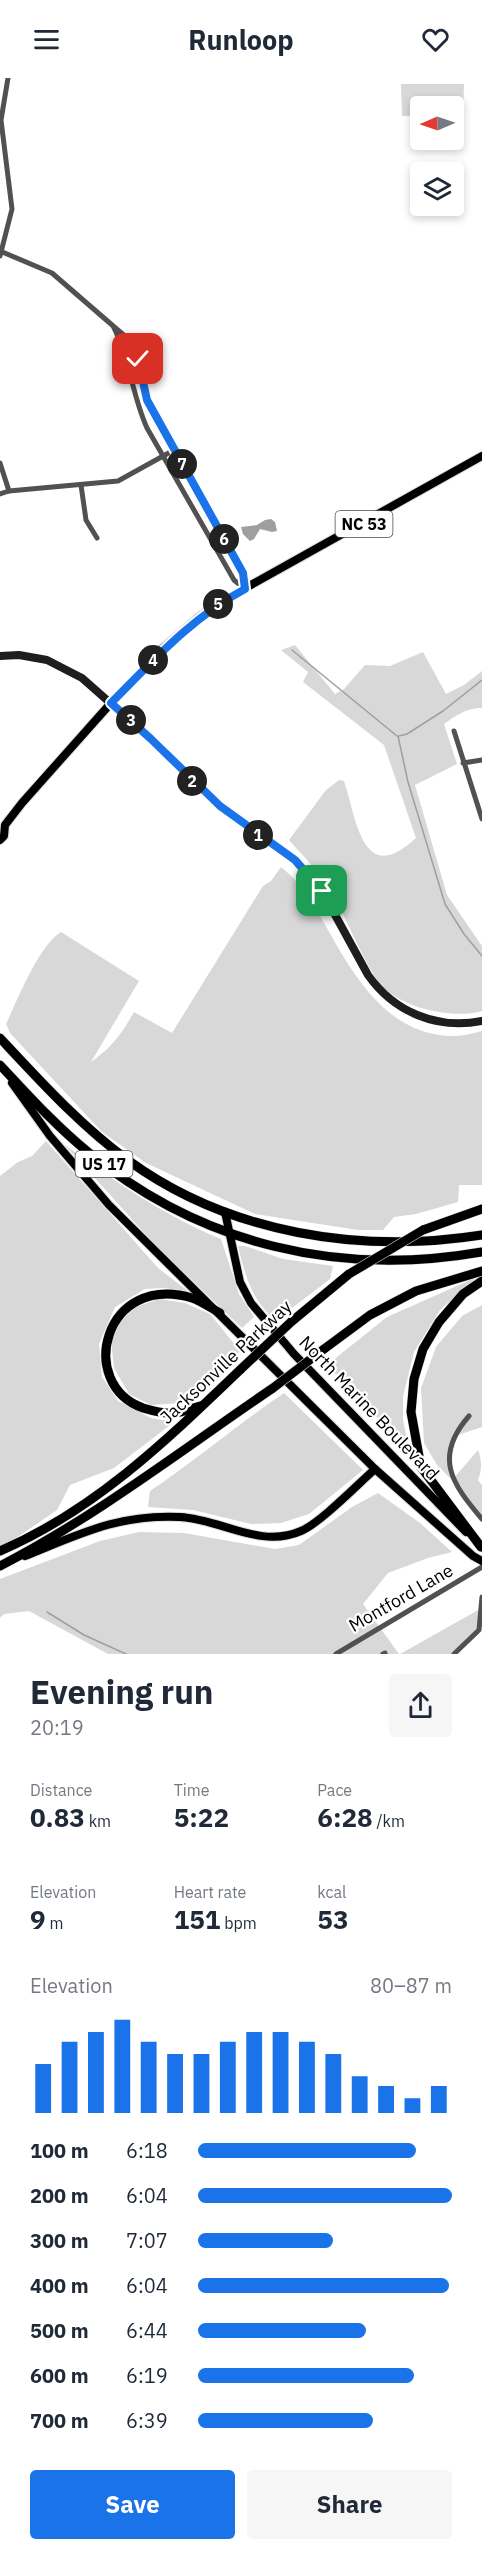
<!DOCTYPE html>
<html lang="en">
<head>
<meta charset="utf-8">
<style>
	:root { --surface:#fff; --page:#f6f6f7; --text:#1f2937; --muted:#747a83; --accent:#1a73e8 }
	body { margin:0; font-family:"IBM Plex Sans",sans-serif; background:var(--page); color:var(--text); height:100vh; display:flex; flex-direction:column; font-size:22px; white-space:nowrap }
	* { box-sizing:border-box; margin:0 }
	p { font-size:20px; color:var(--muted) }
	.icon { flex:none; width:33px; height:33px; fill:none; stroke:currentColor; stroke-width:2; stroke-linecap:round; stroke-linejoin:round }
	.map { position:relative; height:1576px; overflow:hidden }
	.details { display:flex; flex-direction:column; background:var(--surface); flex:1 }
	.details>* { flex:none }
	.needle { width:39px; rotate:268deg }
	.tools { position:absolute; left:410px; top:18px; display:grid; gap:12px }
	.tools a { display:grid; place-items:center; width:54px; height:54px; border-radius:6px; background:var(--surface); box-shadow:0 3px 9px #0003; font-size:30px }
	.pin { position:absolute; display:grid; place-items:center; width:51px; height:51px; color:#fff; margin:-26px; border-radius:12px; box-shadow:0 3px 9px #0006 }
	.km { position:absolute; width:30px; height:30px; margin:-15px; border-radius:50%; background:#222; color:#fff; font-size:16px; line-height:30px; text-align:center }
	.round { display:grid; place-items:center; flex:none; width:63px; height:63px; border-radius:6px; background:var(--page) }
	.headline { display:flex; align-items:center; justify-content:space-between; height:102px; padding:0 30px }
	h1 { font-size:33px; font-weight:700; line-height:45px }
	.metrics { display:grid; grid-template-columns:repeat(3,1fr); gap:9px; height:102px; padding:6px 30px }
	.metrics div { display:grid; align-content:center }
	.metrics b { font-size:26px; font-weight:700 }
	.metrics small { font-size:16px; font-weight:400 }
	.metrics p { font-size:16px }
	.chart { height:168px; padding:12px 30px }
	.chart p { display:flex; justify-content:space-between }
	.chart svg { width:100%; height:108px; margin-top:6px; stroke:var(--accent); stroke-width:6 }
	.action { display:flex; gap:12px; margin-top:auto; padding:12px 30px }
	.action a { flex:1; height:69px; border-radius:6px; background:var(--accent); color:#fff; font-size:24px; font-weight:700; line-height:69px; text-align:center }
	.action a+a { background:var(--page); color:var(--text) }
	ul { padding:0 30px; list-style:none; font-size:20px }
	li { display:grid; grid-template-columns:96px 72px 1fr; align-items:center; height:45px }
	li i { height:15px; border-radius:8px; background:var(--accent) }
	header { display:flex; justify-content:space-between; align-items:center; height:78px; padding:0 30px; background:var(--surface); font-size:27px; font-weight:700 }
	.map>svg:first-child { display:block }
</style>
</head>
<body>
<header><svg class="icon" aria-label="menu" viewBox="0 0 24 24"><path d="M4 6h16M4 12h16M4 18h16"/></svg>Runloop<svg class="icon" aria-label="heart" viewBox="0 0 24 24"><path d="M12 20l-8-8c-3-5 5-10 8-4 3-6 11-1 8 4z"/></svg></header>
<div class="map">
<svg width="482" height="1576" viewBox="0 0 482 1576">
	<rect width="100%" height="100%" fill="#fff"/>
	<g fill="#d8d8d8">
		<path d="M401 6H464L463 38H453V28H420V38H402Z"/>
		<path d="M295 567 335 616 344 611 365 587 390 588 423 574 446 616 464 607 482 593V630C468 629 455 638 444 646L457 686 415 707 447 817 482 868V933C452 942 395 929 377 902 359 874 347 841 330 812 319 793 303 778 289 762L326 712 339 702 344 703C357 742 362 810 416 760L384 667 303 604 308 594 281 572Z"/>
		<path d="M281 789C304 807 318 834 332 859 359 907 394 959 455 958 464 958 473 955 482 953V1107H459L458 1124 416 1136 394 1139 383 1152H358L255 1136 146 1085 102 1054 10 955 6 946C17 923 39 867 61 854L139 903 91 984C112 969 121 957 134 934L172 955 263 808 271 803Z"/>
		<path d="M46 1063 158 1190 188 1213 164 1210 145 1211 115 1229 99 1266 102 1299 118 1323 151 1340 174 1344 114 1390 70 1407 57 1432 0 1471V1098L18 1084 32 1078Z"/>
		<path d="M64 1066C114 1103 163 1137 221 1161L239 1216 254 1239 242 1250 158 1170Z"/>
		<path d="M238 1168H245L283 1181 333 1188 330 1201 275 1243C251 1219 246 1201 238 1168Z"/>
		<path d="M477 1199 440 1232 414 1274 403 1319V1341L409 1373 327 1287 387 1239Z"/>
		<path d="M159 1221 185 1225 210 1236 240 1273 216 1304 182 1325 151 1327 129 1316 114 1290 111 1262 121 1243 136 1229Z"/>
		<path d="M482 1227V1349L455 1358 450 1370 453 1401 478 1372C482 1382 482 1392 478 1402L482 1407V1441L452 1402 437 1387 424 1365 421 1310 436 1269 462 1238Z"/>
		<path d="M284 1315 363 1392 309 1436 281 1445 251 1446 193 1432 148 1429 150 1413C196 1382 238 1346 284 1315Z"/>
		<path d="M378 1415 420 1445 452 1474 428 1480 388 1495 363 1526 399 1576H108L29 1533 4 1536 0 1540V1501L100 1463 139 1454 184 1455 275 1471 299 1467 352 1429Z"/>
		<path d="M480 1531 479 1552 454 1576H400Z"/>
	</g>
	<path fill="#9f9f9f" d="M271 441 275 444 277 453 272 454 260 451 254 461 250 463 243 456 241 449 257 447 265 442Z"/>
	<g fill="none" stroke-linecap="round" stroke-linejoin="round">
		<g stroke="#9f9f9f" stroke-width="1.5">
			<path d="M292 572 397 658"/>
			<path d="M398 658 408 704 445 826 464 856 482 878"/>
			<path d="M399 658 407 656 443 633 482 602"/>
			<path d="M47 1534 84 1557 126 1576"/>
		</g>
		<g stroke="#dbdbdb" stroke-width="10">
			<g id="primary">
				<path d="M0 762 4 758 5 747 22 725 111 625 163 570 199 539 224 522 482 378"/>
				<path d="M12 1005 50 1058 109 1127 375 1391 473 1478 482 1483"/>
				<path d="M225 1134 240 1204 251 1225 294 1276 466 1454"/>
				<path d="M25 1478C80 1456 118 1436 180 1439 221 1441 260 1471 301 1453 320 1445 357 1407 375 1391"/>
			</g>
		</g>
		<g stroke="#dbdbdb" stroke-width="10">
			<g id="highway">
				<path d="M0 960C41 1004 81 1048 129 1083 230 1156 361 1176 482 1157"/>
				<path d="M0 987C28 1017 56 1048 88 1074 201 1167 339 1199 482 1174"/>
				<path d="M423 1152 482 1131"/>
				<path d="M291 1244 349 1196"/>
				<path d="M324 1271 370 1237 416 1213 482 1193"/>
				<path d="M201 1328C192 1330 183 1335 174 1335 164 1336 153 1333 143 1330 76 1306 104 1194 192 1220 201 1223 211 1230 220 1235"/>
				<path d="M481 1469 421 1389 411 1334 414 1301 423 1271 439 1244 463 1216 482 1203"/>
				<path d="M0 1473C95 1432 167 1362 241 1291"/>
				<path d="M0 1488C97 1438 183 1371 273 1310"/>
			</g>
		</g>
		<g stroke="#515151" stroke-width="5">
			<path d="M0 173 52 195 134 266 147 322 243 495 245 511"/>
			<path d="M0 178 12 131 1 42 8 0"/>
			<path d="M114 250C130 282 132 317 147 350L234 502 245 511"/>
			<path d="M0 385 9 413"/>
			<path d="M81 407 86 442 97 460"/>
			<path d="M0 416 9 413 118 403 174 372"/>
			<path d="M454 653 482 741"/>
			<path d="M463 685 482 682"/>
			<path d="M469 1338C433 1379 452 1406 482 1441"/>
			<path d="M336 1576 482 1489"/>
			<path d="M383 1576 385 1575"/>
			<path d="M454 1576 479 1552 482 1519"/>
		</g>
		<path stroke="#1e1e1e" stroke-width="8" d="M0 578 19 577 47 582 82 600 151 661 220 728 295 782 308 795 322 813 368 897C394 934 437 952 482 943"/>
		<use href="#primary" stroke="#000" stroke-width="8"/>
		<use href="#highway" stroke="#000" stroke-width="9"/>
		<g stroke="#dbdbdb" stroke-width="10" stroke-linecap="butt">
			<g id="highway-bridge">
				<path d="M349 1196 423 1152"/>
				<path d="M241 1291 291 1244"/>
				<path d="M273 1310 324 1271"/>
			</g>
		</g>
		<use href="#highway-bridge" stroke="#000" stroke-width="9"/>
	</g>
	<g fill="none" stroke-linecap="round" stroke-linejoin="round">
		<g stroke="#fff" stroke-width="12">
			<path id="route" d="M138 281 147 322 243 495 245 511C191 540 153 583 111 625L151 661 220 728 295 782 322 813"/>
		</g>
		<use href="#route" stroke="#1a73e8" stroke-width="8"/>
	</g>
	<g text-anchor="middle" stroke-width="4.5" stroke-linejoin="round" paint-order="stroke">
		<g fill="#fff" stroke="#4c4c4c" stroke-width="1.5">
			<rect x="335.5" y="433" width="57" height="26" rx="4.5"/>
			<rect x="75.5" y="1073" width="57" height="26" rx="4.5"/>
		</g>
		<g font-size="16" font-weight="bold" fill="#000">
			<text x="364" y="452">NC 53</text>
			<text x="104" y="1092">US 17</text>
		</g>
		<g font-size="18" fill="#000" stroke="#fff">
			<text transform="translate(226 1284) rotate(-43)" y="6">Jacksonville Parkway</text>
			<text transform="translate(369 1330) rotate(46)" y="6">North Marine Boulevard</text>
			<text transform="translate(401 1520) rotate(-30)" y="6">Montford Lane</text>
		</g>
	</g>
</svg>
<div class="tools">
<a><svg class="needle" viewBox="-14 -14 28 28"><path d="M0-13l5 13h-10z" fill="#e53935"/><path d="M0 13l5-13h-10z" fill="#747a83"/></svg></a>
<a><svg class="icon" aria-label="layers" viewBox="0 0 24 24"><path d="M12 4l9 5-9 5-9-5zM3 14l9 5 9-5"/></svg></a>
</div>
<div class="pin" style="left:322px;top:813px;background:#1e9e55"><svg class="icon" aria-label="arrive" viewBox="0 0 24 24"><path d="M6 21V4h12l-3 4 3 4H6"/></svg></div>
<div class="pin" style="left:138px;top:281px;background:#d93025"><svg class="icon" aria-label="check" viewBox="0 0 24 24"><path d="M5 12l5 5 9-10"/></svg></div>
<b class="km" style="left:258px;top:757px">1</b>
<b class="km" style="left:192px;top:703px">2</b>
<b class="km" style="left:131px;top:642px">3</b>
<b class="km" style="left:153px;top:582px">4</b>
<b class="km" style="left:218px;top:526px">5</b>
<b class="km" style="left:224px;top:461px">6</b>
<b class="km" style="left:182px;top:386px">7</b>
</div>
<section class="details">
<div class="headline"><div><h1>Evening run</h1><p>20:19</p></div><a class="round"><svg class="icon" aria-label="share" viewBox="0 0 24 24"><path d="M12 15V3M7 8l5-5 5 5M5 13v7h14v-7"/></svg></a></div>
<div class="metrics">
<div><p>Distance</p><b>0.83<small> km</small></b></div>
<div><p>Time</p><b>5:22</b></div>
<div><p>Pace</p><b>6:28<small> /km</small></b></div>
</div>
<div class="metrics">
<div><p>Elevation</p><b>9<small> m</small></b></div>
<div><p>Heart rate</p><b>151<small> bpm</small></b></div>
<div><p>kcal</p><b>53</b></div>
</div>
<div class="chart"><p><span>Elevation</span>80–87 m</p>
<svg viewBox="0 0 160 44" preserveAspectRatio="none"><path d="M5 44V24M15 44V15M25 44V11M35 44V6M45 44V15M55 44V20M65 44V20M75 44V15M85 44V11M95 44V11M105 44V15M115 44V20M125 44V29M135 44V33M145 44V38M155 44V33"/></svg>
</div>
<ul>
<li><b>100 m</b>6:18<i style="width:86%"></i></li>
<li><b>200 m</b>6:04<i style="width:100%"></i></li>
<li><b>300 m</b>7:07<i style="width:53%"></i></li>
<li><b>400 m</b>6:04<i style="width:99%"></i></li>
<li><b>500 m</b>6:44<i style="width:66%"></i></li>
<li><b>600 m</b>6:19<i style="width:85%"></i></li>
<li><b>700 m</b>6:39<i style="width:69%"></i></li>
</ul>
<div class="action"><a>Save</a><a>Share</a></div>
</section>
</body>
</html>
